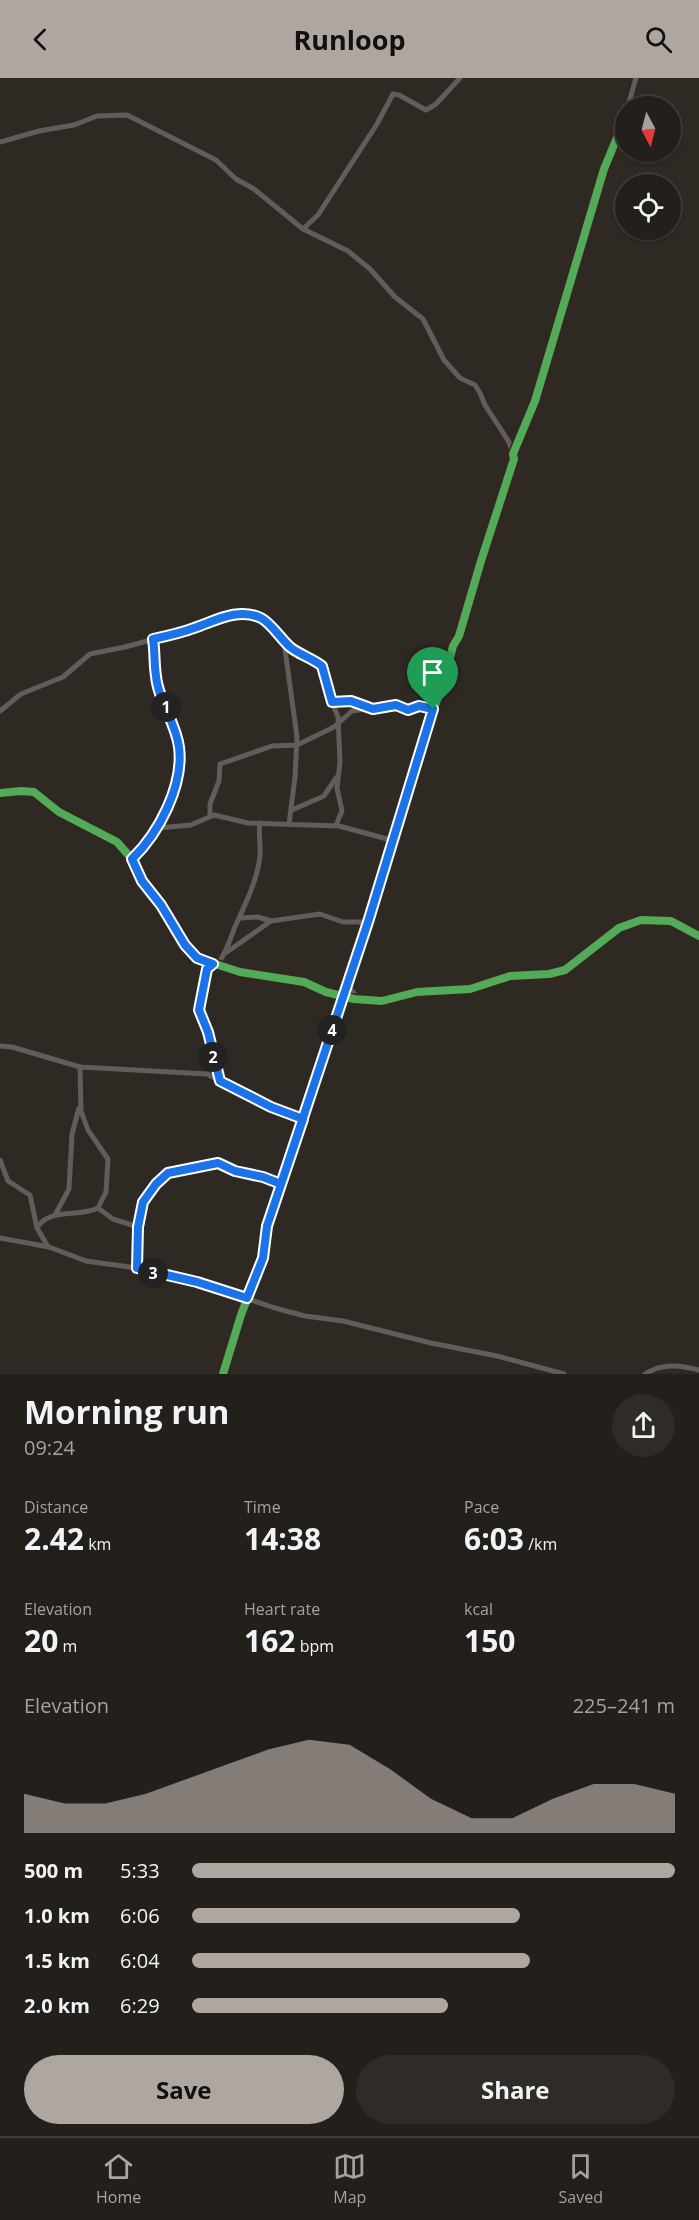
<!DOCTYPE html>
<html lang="en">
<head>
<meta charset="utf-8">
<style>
	:root { --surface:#231f1a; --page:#2f2c27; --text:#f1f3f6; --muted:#a3a2a2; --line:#403d39; --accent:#aea69f }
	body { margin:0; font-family:"Open Sans",sans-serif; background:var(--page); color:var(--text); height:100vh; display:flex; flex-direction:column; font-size:22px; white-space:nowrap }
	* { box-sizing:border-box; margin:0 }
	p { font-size:20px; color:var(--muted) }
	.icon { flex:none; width:33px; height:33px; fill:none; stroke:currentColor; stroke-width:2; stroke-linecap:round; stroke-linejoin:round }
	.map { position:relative; height:1296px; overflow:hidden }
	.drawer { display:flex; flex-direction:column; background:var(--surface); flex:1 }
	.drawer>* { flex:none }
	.needle { width:39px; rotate:173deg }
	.buttons { position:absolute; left:615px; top:18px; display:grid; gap:12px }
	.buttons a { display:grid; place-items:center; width:66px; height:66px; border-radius:50%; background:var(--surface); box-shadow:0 2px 4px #0004,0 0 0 2px var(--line); font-size:30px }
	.pin { position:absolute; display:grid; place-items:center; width:51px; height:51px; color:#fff; margin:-62px -26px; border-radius:50% 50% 50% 0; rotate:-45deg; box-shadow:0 0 6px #0007 }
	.pin .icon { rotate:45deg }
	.km { position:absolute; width:30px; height:30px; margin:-15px; border-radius:50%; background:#222; color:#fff; font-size:16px; line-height:30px; text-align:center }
	.round { display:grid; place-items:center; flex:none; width:63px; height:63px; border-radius:32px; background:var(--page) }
	.headline { display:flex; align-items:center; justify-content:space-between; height:102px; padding:0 24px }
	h1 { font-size:33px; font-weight:700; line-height:45px }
	.metrics { display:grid; grid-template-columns:repeat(3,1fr); gap:9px; height:102px; padding:6px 24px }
	.metrics div { display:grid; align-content:center }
	.metrics b { font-size:30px; font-weight:700 }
	.metrics small { font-size:16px; font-weight:400 }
	.metrics p { font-size:16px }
	.chart { height:168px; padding:12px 24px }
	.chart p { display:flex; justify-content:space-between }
	.chart svg { width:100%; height:108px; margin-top:6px; fill:var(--accent); opacity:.7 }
	.cta { display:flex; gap:12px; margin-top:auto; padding:12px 24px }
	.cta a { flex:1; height:69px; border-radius:36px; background:var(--accent); color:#111; font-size:24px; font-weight:700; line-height:69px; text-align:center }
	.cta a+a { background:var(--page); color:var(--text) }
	ul { padding:0 24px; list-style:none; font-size:20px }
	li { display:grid; grid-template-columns:96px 72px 1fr; align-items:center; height:45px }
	li i { height:15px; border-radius:8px; background:var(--accent) }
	header { display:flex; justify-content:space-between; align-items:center; height:78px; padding:0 24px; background:var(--accent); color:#111; font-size:27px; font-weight:700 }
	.menu { display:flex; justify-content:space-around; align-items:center; height:84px; border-top:2px solid var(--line); background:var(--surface); font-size:16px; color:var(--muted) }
	.menu a { display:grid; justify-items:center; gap:3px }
	.menu .active { color:var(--accent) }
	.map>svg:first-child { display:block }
</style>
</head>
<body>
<header><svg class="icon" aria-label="back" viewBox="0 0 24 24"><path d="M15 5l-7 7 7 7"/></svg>Runloop<svg class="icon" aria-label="search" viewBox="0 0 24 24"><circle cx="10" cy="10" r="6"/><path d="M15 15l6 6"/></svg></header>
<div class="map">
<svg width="699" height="1296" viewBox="0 0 699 1296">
	<rect width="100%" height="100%" fill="#2f2923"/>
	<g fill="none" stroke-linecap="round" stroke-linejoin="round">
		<g stroke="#625d58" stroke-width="5">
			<path d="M628 28 636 0"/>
			<path d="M0 64 39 53 74 47 97 38 127 37 216 82 236 101 254 111 303 151 348 173 370 191 395 219 423 241 444 282 460 300 475 307 480 315 485 327 509 364 513 376"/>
			<path d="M303 151 318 137 377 46 393 16 399 17 426 32 436 26 460 0"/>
			<path d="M284 564 297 659 295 699 289 746"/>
			<path d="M331 624 351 623 373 631 393 627 408 632 419 628 433 631"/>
			<path d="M0 633 21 616 63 599 90 576 125 569 192 551 219 540 240 537 256 538 263 541 293 571 316 584 324 591 329 617 338 639 340 684 337 710 342 733 336 747"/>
			<path d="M0 715 21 713 34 714 59 734 117 764 132 781 142 803 161 827 185 867 197 880 240 894 304 904 326 914 354 921 382 923 417 914 470 911 510 898 549 896 565 892 619 850 641 842 671 843 699 858"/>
			<path d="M292 732 324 718 336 700"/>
			<path d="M210 738V726L219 703 220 686 272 668 297 667 334 649 352 633 371 630"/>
			<path d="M158 750 191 747 214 737 248 745 339 748 391 762"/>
			<path d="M132 781C159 755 184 707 179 669 176 645 158 622 155 598 154 586 155 573 153 561"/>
			<path d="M241 840 258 839 271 843"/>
			<path d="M227 874 271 843 320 836 343 844H368"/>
			<path d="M213 886 207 891 199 932 208 954 220 1003"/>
			<path d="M217 887C227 874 229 863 235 849 245 826 257 804 260 778 261 767 258 756 260 745"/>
			<path d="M347 906 358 921"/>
			<path d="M0 968 12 969 80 989 207 996 271 1029 303 1041"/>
			<path d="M80 989 81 1033 88 1052 108 1081 106 1114 98 1130 113 1141 138 1149"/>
			<path d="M0 1082 8 1103 30 1117 37 1150 47 1167"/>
			<path d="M55 1137 69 1111 72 1056 79 1030"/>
			<path d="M37 1150C49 1129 78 1140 98 1130"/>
			<path d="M0 1160 49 1169 86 1183 137 1190 197 1204 275 1230 305 1238 343 1243 431 1265 497 1278 564 1296"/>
			<path d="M137 1190 138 1149 143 1124 156 1106 168 1095 218 1085 235 1093 263 1099 281 1106"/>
			<path d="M223 1296 241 1237 263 1180 268 1145 300 1052 368 844 429 642 442 610 453 568 459 558 481 483 514 381 513 376 535 323 604 91 626 38"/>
			<path d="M645 1296C662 1285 680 1287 699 1292"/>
		</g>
		<g stroke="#35281d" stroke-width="11">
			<g id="cycleway">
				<path d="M0 715 21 713 34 714 59 734 117 764 132 781 142 803 161 827 185 867 197 880 240 894 304 904 326 914 354 921 382 923 417 914 470 911 510 898 549 896 565 892 619 850 641 842 671 843 699 858"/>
				<path d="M223 1296 241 1237 263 1180 268 1145 300 1052 368 844 429 642 442 610 453 568 459 558 481 483 514 381 513 376 535 323 604 91 626 38"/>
			</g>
		</g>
		<use href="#cycleway" stroke="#51ab58" stroke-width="8"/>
	</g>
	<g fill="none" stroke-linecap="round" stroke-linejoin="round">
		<g stroke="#fff" stroke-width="12">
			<path id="route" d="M433 631 419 628 408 632 396 627 373 631 351 623 332 624 322 588C312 580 300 577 290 569 281 561 271 545 261 540 238 529 215 543 194 550 181 555 167 558 153 561 155 573 154 586 156 598 158 622 176 645 179 669 184 707 159 755 132 781L142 803 161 827 185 867 197 880 213 886 207 891 199 932 208 954 220 1003 271 1029 303 1041 267 1148 263 1180 247 1220 197 1204 137 1190 138 1149 143 1124 156 1106 168 1095 218 1085 235 1093 263 1099 281 1106 368 844 433 631"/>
		</g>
		<use href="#route" stroke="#1a73e8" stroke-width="8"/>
	</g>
</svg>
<div class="buttons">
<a><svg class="needle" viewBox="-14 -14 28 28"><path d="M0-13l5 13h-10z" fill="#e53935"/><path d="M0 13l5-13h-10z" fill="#a3a2a2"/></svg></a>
<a><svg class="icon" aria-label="locate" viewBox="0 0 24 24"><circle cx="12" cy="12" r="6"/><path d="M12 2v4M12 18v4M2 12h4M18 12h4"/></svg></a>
</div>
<div class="pin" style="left:433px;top:631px;background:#1e9e55"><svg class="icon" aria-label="arrive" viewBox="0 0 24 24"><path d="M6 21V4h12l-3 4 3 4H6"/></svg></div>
<b class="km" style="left:166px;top:629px">1</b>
<b class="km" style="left:213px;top:979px">2</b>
<b class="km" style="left:153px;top:1195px">3</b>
<b class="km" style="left:332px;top:952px">4</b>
</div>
<section class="drawer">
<div class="headline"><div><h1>Morning run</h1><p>09:24</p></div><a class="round"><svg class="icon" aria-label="share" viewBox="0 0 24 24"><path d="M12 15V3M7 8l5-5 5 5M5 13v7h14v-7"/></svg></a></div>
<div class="metrics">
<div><p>Distance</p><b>2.42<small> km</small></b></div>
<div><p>Time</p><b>14:38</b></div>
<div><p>Pace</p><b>6:03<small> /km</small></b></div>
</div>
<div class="metrics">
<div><p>Elevation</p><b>20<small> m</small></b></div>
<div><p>Heart rate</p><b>162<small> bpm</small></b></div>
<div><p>kcal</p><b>150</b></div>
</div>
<div class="chart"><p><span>Elevation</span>225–241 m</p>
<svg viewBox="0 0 160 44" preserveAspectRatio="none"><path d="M0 44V28L10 32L20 32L30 28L40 22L50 16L60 10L70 6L80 8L90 18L100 30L110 38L120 38L130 30L140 24L150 24L160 28V44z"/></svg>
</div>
<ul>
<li><b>500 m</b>5:33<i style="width:100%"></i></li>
<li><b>1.0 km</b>6:06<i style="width:68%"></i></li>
<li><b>1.5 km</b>6:04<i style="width:70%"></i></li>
<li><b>2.0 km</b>6:29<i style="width:53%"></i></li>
</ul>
<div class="cta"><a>Save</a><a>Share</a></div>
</section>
<nav class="menu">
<a class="active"><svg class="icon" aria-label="home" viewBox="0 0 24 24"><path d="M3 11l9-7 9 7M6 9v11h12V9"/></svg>Home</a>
<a><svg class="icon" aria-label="map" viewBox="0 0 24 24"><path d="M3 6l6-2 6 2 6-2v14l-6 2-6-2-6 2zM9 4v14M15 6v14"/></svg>Map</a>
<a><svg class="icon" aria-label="saved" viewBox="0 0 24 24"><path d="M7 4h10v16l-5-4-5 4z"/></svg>Saved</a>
</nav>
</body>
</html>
